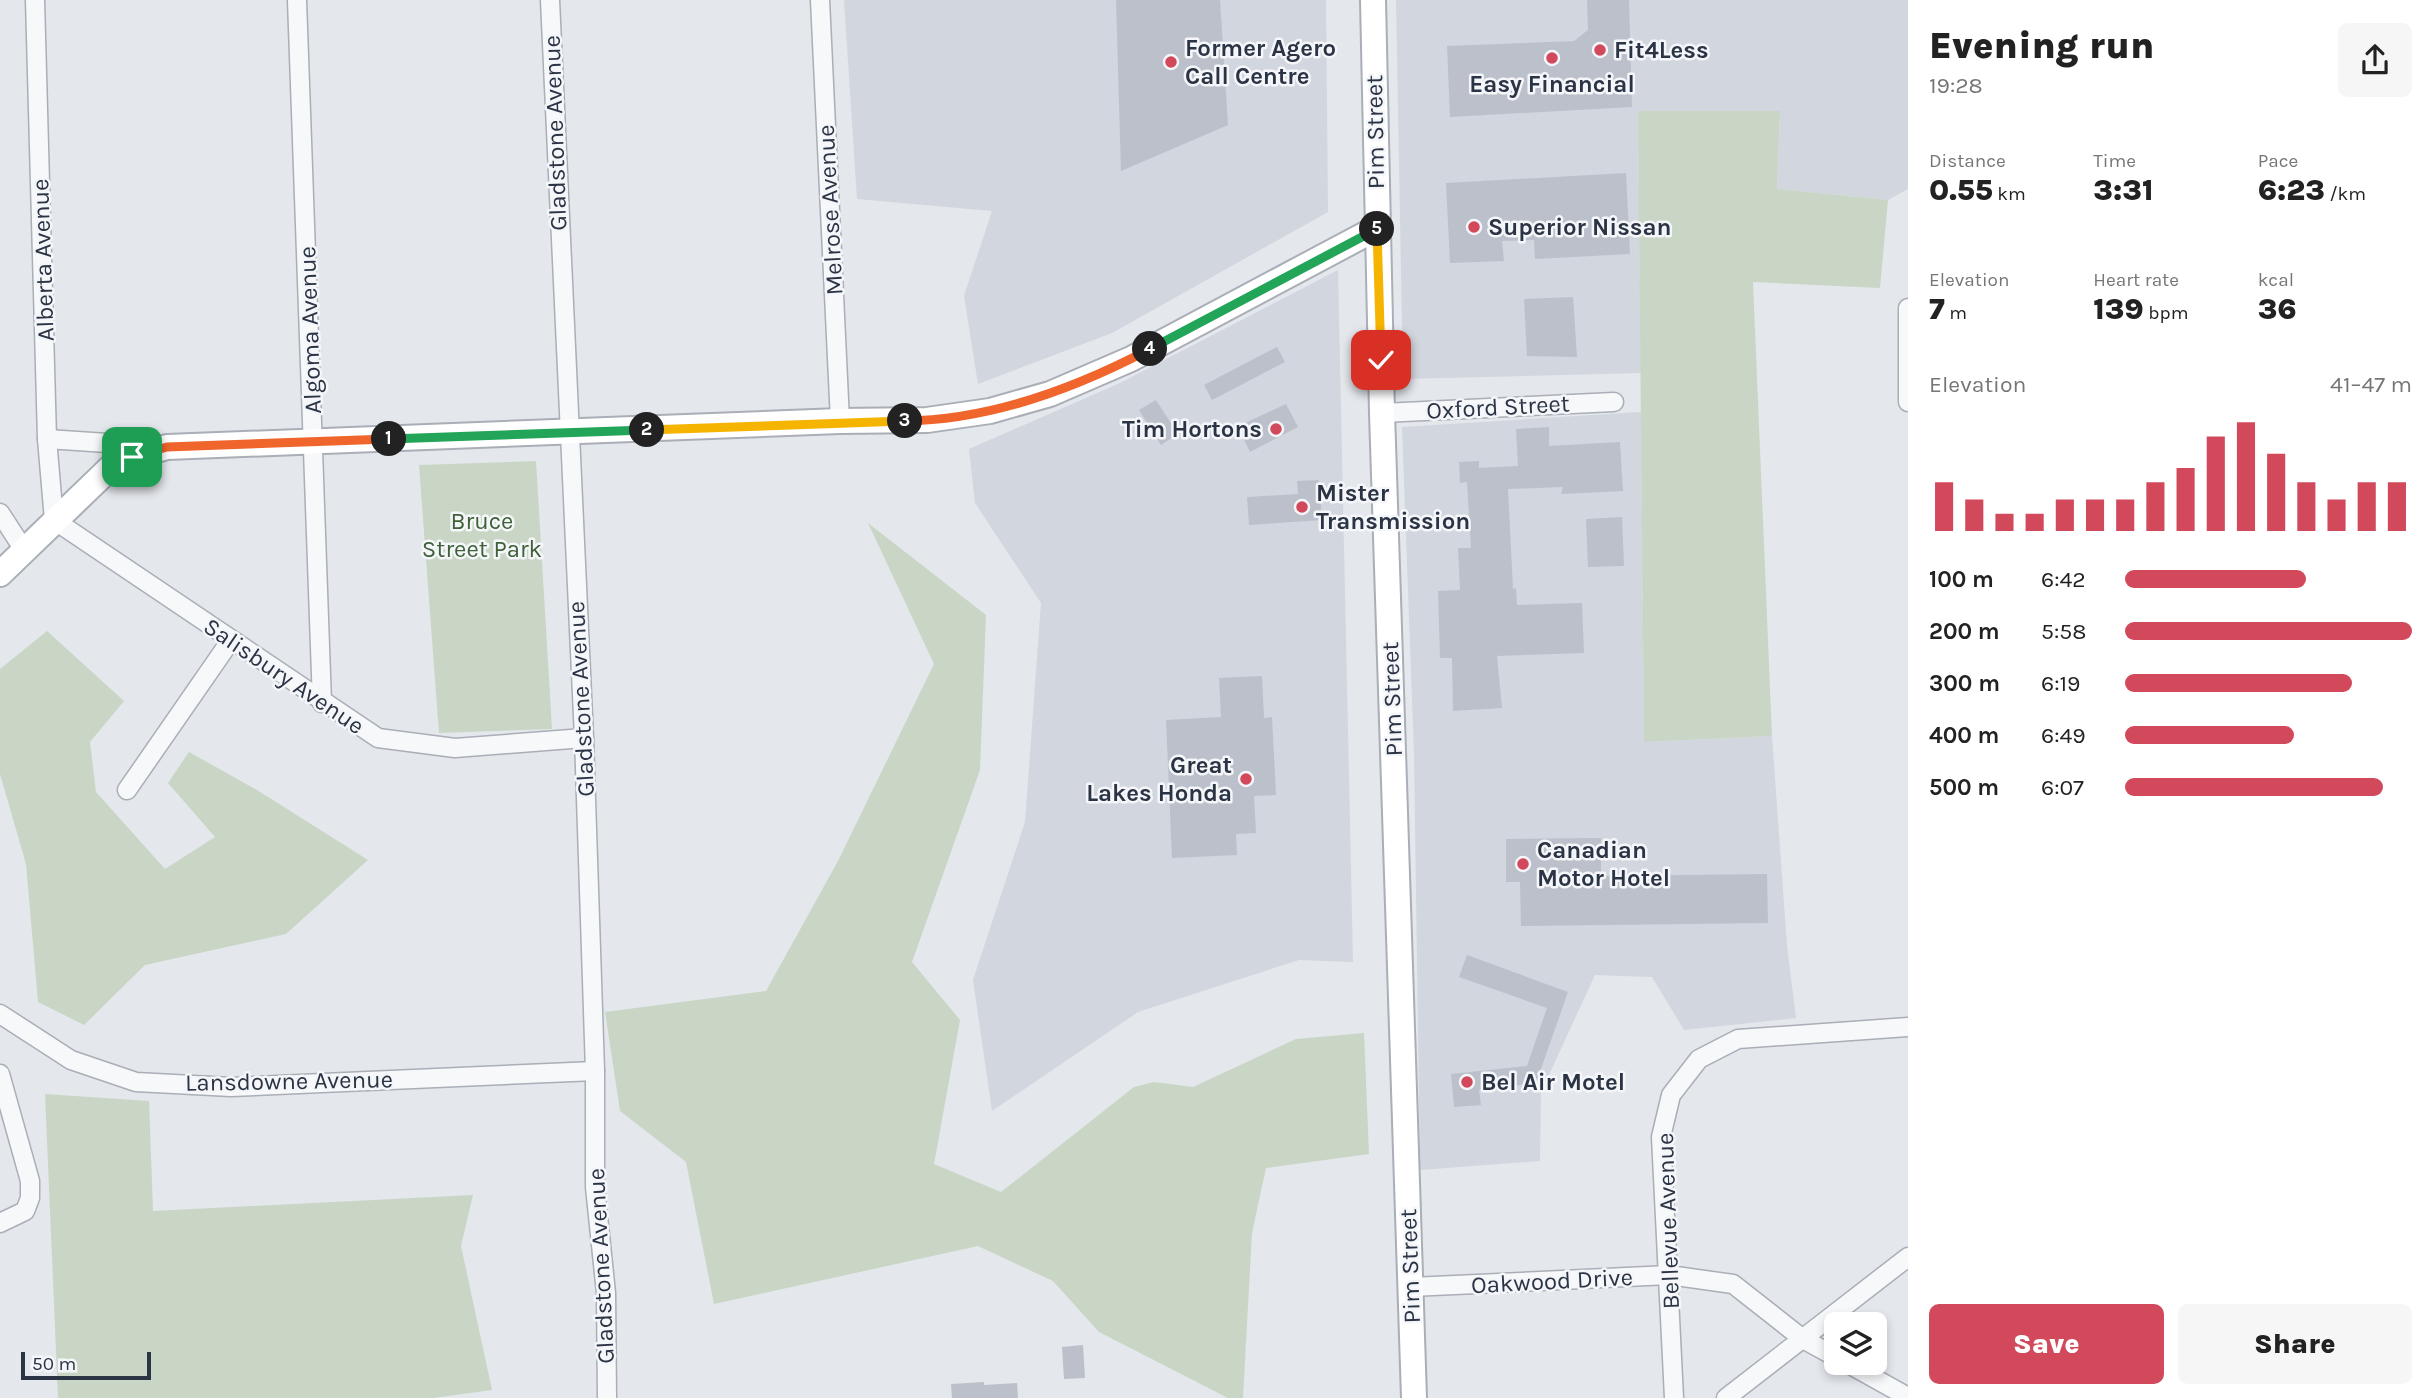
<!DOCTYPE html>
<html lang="en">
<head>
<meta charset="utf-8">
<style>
	:root { --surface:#fff; --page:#f6f6f6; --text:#222; --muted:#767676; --accent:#d1495b }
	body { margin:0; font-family:Karla,sans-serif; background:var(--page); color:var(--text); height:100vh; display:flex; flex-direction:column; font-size:26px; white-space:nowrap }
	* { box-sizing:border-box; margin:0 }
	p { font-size:23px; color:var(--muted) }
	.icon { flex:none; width:38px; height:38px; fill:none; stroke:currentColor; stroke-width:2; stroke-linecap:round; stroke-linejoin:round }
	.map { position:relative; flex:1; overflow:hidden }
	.sheet { display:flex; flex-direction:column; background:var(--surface); width:525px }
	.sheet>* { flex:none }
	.buttons { position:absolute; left:1824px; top:1312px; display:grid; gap:14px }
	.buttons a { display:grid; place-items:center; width:63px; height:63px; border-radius:10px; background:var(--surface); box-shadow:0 4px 10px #0003; font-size:35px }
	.scale { position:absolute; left:21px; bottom:18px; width:130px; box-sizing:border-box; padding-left:7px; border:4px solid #2b3445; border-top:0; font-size:19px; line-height:24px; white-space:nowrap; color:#2b3445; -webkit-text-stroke:5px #f4f6f9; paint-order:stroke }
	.pin { position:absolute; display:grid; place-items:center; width:60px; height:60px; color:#fff; margin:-30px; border-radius:14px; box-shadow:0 4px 10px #0006 }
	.km { position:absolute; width:35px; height:35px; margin:-18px; border-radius:50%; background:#222; color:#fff; font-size:19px; line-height:35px; text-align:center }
	.round { display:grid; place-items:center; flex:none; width:74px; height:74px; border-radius:10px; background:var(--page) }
	.head { display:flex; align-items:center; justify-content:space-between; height:119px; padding:0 21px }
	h1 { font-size:38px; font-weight:800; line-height:52px }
	.stats { display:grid; grid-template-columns:repeat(3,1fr); gap:10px; height:119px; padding:7px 21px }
	.stats div { display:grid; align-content:center }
	.stats b { font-size:30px; font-weight:800 }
	.stats small { font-size:19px; font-weight:400 }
	.stats p { font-size:19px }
	.chart { height:196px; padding:14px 21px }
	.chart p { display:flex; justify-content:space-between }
	.chart svg { width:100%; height:126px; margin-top:7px; stroke:var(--accent); stroke-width:6 }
	.cta { display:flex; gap:14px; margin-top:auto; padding:14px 21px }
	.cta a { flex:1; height:80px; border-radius:10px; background:var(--accent); color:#fff; font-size:28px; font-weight:800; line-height:80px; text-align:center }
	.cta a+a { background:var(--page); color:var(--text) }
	ul { padding:0 21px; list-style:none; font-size:23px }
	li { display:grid; grid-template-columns:112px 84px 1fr; align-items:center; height:52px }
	li i { height:18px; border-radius:9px; background:var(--accent) }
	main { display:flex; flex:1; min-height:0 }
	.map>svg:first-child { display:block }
</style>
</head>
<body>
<main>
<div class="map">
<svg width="1908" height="1398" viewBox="0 0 1908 1398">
	<rect width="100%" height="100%" fill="#e4e7ec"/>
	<g fill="#d2d6de">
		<path d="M844 0H1326L1328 212 1112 333 978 384 964 296 992 211 857 199Z"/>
		<path d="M1396 0H1908V189L1888 200 1777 189 1780 111 1638 112 1641 373 1403 379Z"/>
		<path d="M1338 270 1353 962 1299 960 1138 1012 992 1111 973 980 1025 822 1041 603 975 503 969 449 1120 383Z"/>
		<path d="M1641 412 1644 742 1772 736 1787 946 1796 1018 1684 1030 1652 977 1595 975 1541 1092 1540 1161 1420 1170 1414 753 1402 427Z"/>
	</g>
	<g fill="#c9d6c5">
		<path d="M1780 111 1777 189 1888 200 1880 288 1753 282 1772 736 1644 742 1638 111Z"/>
		<path d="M536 461 552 729 439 733 419 465Z"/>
		<path d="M868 523 986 615 980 770 912 962 960 1020 934 1164 1001 1192 1134 1087 1154 1082 1193 1087 1296 1039 1364 1033 1369 1154 1266 1168 1252 1233 1243 1398H1228L1099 1332 1053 1281 978 1246 714 1304 686 1162 620 1111 605 1012 766 991 838 861 934 664Z"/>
		<path d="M47 631 124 701 90 742 96 792 165 869 215 837 168 783 189 752 257 790 368 860 286 934 145 965 84 1025 38 1002 26 864 0 774V669Z"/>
		<path d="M45 1094 149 1101 153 1211 473 1195 461 1246 492 1390 433 1398H58Z"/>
	</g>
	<g fill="#bbc0ca">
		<path d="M1116 0H1220L1228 125 1121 171Z"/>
		<path d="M1587 0H1629L1632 107 1450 117 1447 46 1574 41 1588 30Z"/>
		<path d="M1626 173 1630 254 1535 259 1534 240 1502 241 1504 261 1450 263 1446 183Z"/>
		<path d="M1573 297 1577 357 1527 356 1524 299Z"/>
		<path d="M1277 347 1285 362 1212 400 1204 385Z"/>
		<path d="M1156 400 1178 434 1161 445 1139 410Z"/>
		<path d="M1286 404 1298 427 1250 452 1239 429 1247 422Z"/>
		<path d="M1549 427V446L1620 442 1623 491 1561 494 1563 487 1508 489 1513 589 1516 588 1517 605 1582 603 1584 653 1497 656 1502 708 1453 711 1452 658H1440L1438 591 1460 590 1458 548H1471L1467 482 1460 483 1459 462 1479 461V468L1518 466 1516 429Z"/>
		<path d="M1319 480 1322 520 1249 525 1247 497 1298 494 1297 481Z"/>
		<path d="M1622 517 1624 566 1588 567 1586 519Z"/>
		<path d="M1262 676 1264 718 1272 717 1276 795 1254 796 1256 833 1236 834 1237 855 1172 858 1166 720 1221 717 1219 678Z"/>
		<path d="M1601 838V876L1767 874 1768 923 1521 926 1520 882H1506V839Z"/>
		<path d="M1467 955 1568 992 1536 1083 1479 1090 1481 1105 1454 1107 1451 1074 1527 1066 1547 1008 1459 977Z"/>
		<path d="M1083 1345 1085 1378 1064 1379 1062 1347Z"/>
		<path d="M984 1382V1385L1017 1383 1018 1398H952L951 1384Z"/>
	</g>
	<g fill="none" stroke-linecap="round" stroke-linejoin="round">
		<g stroke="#a9aeb7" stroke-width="21">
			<g id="street">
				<path d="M35 0 47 439 54 520 378 738 455 748 584 738"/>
				<path d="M297 0 322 703"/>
				<path d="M550 0 584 738 595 1071V1187L606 1293 607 1398"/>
				<path d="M820 0 840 421"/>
				<path d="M1908 308V402"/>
				<path d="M1382 413 1614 402"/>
				<path d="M47 439 152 446"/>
				<path d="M0 513 24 550"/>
				<path d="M127 790 231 640"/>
				<path d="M0 1014 71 1060 136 1082 231 1087 595 1071"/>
				<path d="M0 1074 30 1181V1198L25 1211 0 1223"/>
				<path d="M1411 1287 1669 1275 1733 1284 1803 1339 1836 1357"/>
				<path d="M1847 1363 1908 1397"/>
				<path d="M1674 1398 1661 1137 1671 1095 1699 1059 1738 1039 1908 1027"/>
				<path d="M1726 1398 1908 1257"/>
			</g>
		</g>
		<g stroke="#a9aeb7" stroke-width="28">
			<g id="secondary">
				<path d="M1373 0 1382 413 1414 1398"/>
				<path d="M0 574 110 468 132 457 167 447 840 421 927 420 990 411 1050 394 1131 359 1377 228"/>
			</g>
		</g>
		<use href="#street" stroke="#f7f8fa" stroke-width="18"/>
		<use href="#secondary" stroke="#fff" stroke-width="24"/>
	</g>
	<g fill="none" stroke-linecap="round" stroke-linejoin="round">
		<g stroke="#fff" stroke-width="14">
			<path id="split-1" d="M132 457 167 447 389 439"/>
		</g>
		<g stroke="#fff" stroke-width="14">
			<path id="split-2" d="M389 439 647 430"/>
		</g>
		<g stroke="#fff" stroke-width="14">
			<path id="split-3" d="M647 430 905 421"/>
		</g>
		<g stroke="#fff" stroke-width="14">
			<path id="split-4" d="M905 421C991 420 1074 389 1150 349"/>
		</g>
		<g stroke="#fff" stroke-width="14">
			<path id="split-5" d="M1150 349 1377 229"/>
		</g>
		<g stroke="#fff" stroke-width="14">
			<path id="split-6" d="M1377 229 1381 360"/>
		</g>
		<use href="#split-1" stroke="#f0652b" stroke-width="9"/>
		<use href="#split-2" stroke="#22a559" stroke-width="9"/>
		<use href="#split-3" stroke="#f5b400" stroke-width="9"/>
		<use href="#split-4" stroke="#f0652b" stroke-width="9"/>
		<use href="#split-5" stroke="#22a559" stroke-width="9"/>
		<use href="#split-6" stroke="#f5b400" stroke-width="9"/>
	</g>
	<g fill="#d1495b" stroke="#f4f6f9" stroke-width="2.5">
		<circle cx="1600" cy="50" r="7"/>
		<circle cx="1552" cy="58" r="7"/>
		<circle cx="1171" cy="62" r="7"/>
		<circle cx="1474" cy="227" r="7"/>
		<circle cx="1276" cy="429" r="7"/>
		<circle cx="1302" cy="507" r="7"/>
		<circle cx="1246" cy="779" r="7"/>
		<circle cx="1523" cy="864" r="7"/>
		<circle cx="1467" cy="1082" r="7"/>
	</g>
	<g text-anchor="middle" stroke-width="5" stroke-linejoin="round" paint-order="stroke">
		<g font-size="24" font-weight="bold" fill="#2b3445" stroke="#f4f6f9" text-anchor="start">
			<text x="1185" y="56">Former Agero<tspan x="1185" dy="28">Call Centre</tspan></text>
			<text x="1614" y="58">Fit4Less</text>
			<text x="1552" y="92" text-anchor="middle">Easy Financial</text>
			<text x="1488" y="235">Superior Nissan</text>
			<text x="1262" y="437" text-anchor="end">Tim Hortons</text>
			<text x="1316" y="501">Mister<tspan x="1316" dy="28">Transmission</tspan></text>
			<text x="1232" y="773" text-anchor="end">Great<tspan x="1232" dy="28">Lakes Honda</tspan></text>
			<text x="1537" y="858">Canadian<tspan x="1537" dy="28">Motor Hotel</tspan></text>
			<text x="1481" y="1090">Bel Air Motel</text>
		</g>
		<g font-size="24" fill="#2b3445" stroke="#f4f6f9">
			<text transform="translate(1375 132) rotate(-91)" y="8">Pim Street</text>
			<text transform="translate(555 133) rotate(-92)" y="8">Gladstone Avenue</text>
			<text transform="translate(830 210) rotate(-93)" y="8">Melrose Avenue</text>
			<text transform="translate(43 260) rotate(-92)" y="8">Alberta Avenue</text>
			<text transform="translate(310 330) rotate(-92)" y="8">Algoma Avenue</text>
			<text transform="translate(1498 407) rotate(-3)" y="8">Oxford Street</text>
			<text transform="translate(284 676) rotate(34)" y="8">Salisbury Avenue</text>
			<text transform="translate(581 699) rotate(-93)" y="8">Gladstone Avenue</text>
			<text transform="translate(1392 699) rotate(-92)" y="8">Pim Street</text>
			<text transform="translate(289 1081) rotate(-1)" y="8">Lansdowne Avenue</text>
			<text transform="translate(1668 1221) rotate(-92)" y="8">Bellevue Avenue</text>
			<text transform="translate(601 1266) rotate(-93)" y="8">Gladstone Avenue</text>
			<text transform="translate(1410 1266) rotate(-92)" y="8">Pim Street</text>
			<text transform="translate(1552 1281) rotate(-3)" y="8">Oakwood Drive</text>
		</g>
		<g font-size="24" fill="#3f6138" stroke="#f4f6f9">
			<text x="482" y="529">Bruce<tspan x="482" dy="28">Street Park</tspan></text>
		</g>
	</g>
</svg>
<div class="buttons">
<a><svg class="icon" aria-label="layers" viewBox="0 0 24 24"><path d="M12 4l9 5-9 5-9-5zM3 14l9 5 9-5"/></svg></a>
</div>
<div class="scale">50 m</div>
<div class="pin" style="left:132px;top:457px;background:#1e9e55"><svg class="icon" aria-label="arrive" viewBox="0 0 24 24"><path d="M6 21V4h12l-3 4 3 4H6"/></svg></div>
<div class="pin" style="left:1381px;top:360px;background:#d93025"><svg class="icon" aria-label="check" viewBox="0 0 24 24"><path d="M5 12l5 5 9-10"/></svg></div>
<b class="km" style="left:389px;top:439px">1</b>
<b class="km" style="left:647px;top:430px">2</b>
<b class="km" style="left:905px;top:421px">3</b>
<b class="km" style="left:1150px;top:349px">4</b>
<b class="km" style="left:1377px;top:229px">5</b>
</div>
<section class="sheet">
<div class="head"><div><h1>Evening run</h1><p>19:28</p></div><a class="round"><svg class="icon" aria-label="share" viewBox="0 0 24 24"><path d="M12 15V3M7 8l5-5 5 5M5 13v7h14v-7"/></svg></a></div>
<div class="stats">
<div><p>Distance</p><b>0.55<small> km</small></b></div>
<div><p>Time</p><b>3:31</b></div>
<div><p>Pace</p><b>6:23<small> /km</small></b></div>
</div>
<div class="stats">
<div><p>Elevation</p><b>7<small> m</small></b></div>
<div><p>Heart rate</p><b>139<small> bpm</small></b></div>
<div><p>kcal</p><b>36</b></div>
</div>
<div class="chart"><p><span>Elevation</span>41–47 m</p>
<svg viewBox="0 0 160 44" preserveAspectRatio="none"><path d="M5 44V27M15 44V33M25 44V38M35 44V38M45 44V33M55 44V33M65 44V33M75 44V27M85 44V22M95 44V11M105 44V6M115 44V17M125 44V27M135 44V33M145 44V27M155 44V27"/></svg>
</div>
<ul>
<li><b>100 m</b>6:42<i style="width:63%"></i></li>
<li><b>200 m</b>5:58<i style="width:100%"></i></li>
<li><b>300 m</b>6:19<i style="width:79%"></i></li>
<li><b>400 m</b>6:49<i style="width:59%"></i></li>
<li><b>500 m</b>6:07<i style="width:90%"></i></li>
</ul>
<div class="cta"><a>Save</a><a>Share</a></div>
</section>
</main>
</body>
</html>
